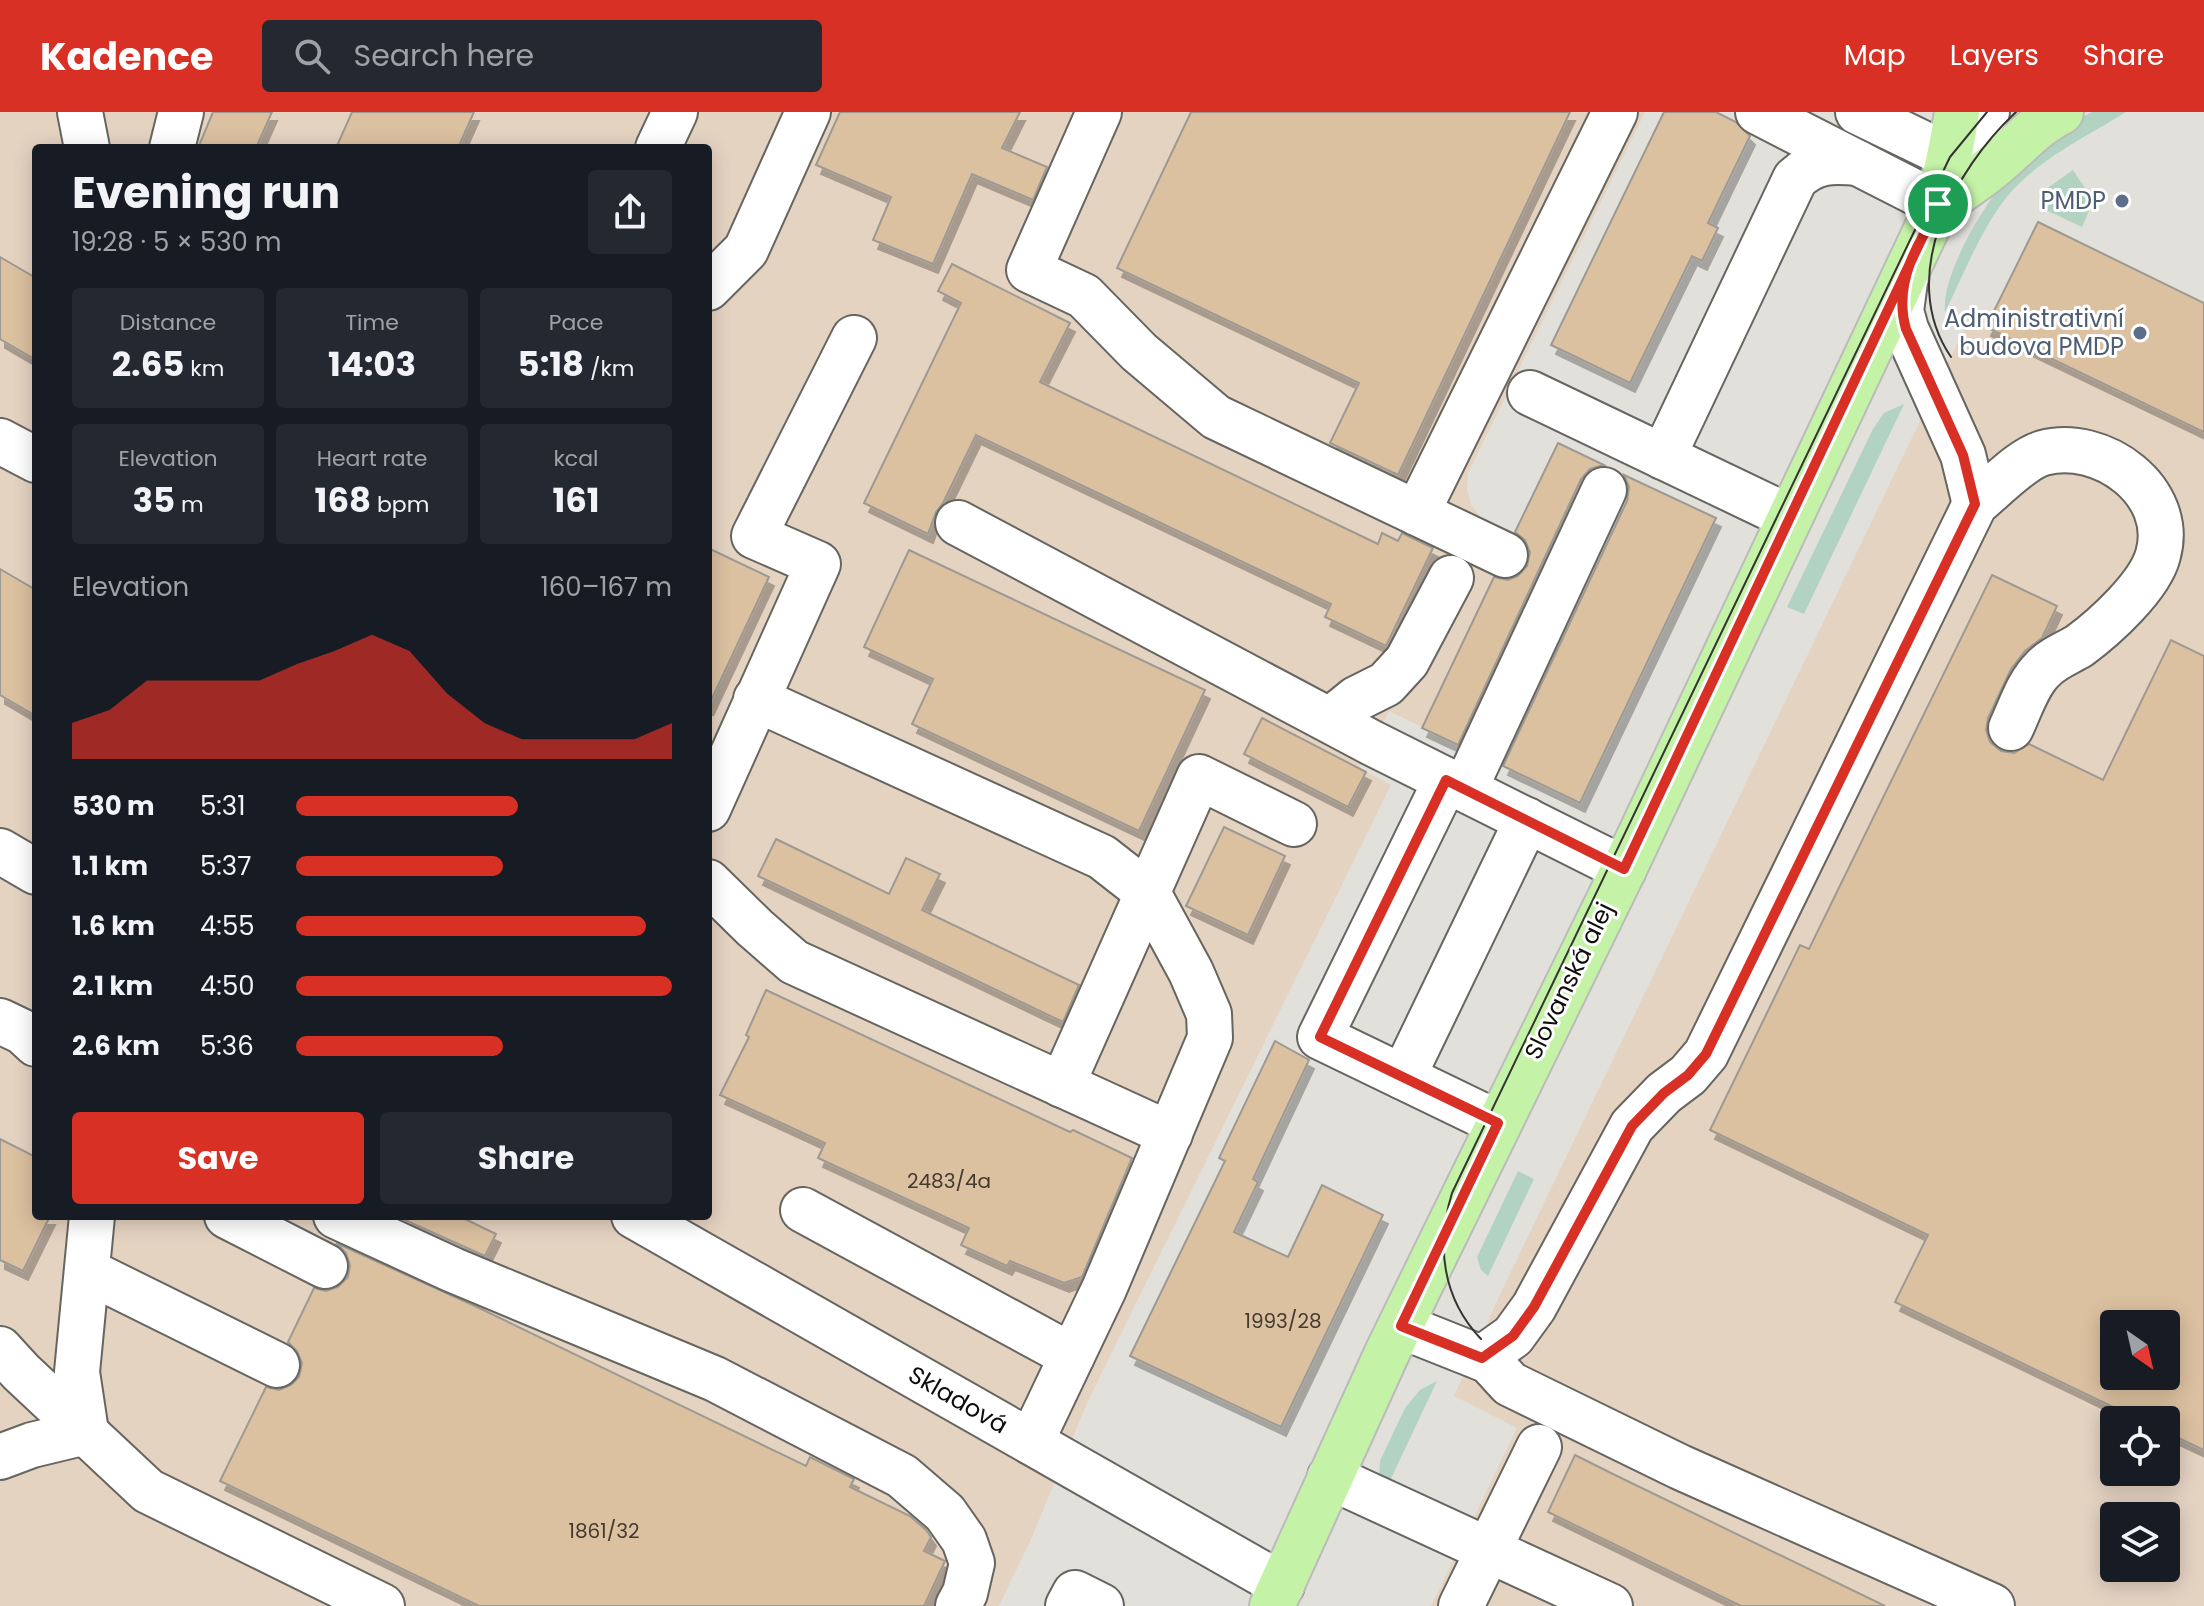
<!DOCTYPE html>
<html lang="en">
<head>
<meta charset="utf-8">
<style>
	:root { --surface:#171b24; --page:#242831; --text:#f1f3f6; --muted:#9ea1a6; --accent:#d93025 }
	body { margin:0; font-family:Poppins,sans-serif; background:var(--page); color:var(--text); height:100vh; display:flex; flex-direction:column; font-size:30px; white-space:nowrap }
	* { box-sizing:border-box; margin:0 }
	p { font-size:26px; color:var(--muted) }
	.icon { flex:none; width:44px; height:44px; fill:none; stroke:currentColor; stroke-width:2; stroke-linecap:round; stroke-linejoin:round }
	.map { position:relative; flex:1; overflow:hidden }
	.sheet { position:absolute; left:32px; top:32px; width:680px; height:1076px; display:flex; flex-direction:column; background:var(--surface); border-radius:8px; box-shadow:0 4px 20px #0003 }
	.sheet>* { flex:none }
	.needle { width:52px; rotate:146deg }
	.tools { position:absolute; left:2100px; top:1198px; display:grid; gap:16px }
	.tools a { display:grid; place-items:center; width:80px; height:80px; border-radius:8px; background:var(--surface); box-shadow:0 4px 20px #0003; font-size:40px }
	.pin { position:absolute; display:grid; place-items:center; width:68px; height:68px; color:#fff; margin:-34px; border:4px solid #fff; border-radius:50%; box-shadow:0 2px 8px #0007 }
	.round { display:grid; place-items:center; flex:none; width:84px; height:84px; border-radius:8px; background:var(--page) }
	.head { display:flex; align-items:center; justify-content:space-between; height:136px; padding:0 40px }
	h1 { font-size:44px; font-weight:700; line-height:60px }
	.stats { display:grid; grid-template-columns:repeat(3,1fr); gap:12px; height:136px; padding:8px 40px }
	.stats div { display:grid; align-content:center; border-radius:8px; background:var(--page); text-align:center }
	.stats b { font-size:34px; font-weight:700 }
	.stats small { font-size:22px; font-weight:400 }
	.stats p { font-size:22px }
	.chart { height:224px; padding:16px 40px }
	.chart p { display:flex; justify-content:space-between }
	.chart svg { width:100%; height:144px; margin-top:8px; fill:var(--accent); opacity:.7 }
	.primary-button { display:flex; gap:16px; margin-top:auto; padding:16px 40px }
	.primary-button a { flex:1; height:92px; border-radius:8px; background:var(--accent); color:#fff; font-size:32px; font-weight:700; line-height:92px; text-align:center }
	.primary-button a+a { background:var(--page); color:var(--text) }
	ul { padding:0 40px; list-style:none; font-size:26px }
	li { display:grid; grid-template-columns:128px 96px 1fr; align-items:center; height:60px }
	li i { height:20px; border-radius:10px; background:var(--accent) }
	header { display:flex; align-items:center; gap:48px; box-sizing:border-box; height:112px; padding:0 40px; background:var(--accent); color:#fff }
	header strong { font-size:38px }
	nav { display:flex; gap:44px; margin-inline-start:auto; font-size:28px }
	.search { width:560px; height:72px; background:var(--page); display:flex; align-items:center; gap:20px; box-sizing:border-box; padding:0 28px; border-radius:8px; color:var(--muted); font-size:30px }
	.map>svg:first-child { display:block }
</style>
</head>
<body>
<header>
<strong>Kadence</strong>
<div class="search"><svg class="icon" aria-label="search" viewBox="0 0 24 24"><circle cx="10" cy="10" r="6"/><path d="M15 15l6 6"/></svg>Search here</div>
<nav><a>Map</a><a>Layers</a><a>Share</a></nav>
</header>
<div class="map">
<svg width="2204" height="1494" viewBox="0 0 2204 1494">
	<defs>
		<filter id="shadow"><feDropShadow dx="5" dy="9" stdDeviation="0" flood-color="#0004"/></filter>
	</defs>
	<rect width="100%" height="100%" fill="#e2e0da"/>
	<g fill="#e5d3c2" fill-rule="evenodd">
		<path d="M0 0H1645L1468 361 1467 377 1471 393 1481 405 1515 421 1558 331 1642 370 1505 655 1389 599 1359 656 1391 673 1087 1291 1032 1425 999 1494H0ZM36 36H708V1104H36Z"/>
		<path d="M1969 207 2204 320V1494H1431L1517 1316 1454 1284 1504 1174ZM2114 1212H2166V1264H2114ZM2114 1308H2166V1360H2114ZM2114 1404H2166V1456H2114Z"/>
	</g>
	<g fill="#b2d2c2">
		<path d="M2092 0H2126C2086 25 2036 48 2006 86 1980 119 1964 162 1945 200 1941 162 1987 87 2013 59 2036 35 2063 15 2092 0Z"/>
		<path d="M2073 58C2090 85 2097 85 2082 115L2046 98 2039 86V82Z"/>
		<path d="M1904 292 1804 502 1787 495 1873 317 1884 301Z"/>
		<path d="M1518 1059 1534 1067 1488 1164 1481 1158 1477 1145Z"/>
		<path d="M1437 1269 1387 1375 1379 1366 1380 1349 1405 1296 1420 1278Z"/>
	</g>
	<g fill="#dcc1a0" stroke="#9d9993" stroke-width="2" fill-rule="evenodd" filter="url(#shadow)">
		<path d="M213 0H272L256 36H198Z"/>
		<path d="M352 0H474L458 36H336Z"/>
		<path d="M840 0H1020L1002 36 1047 55 1033 88 972 62 933 152 873 128 891 85 816 53Z"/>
		<path d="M1191 0H1570L1398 363 1330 331 1359 271 1117 156Z"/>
		<path d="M1664 0H1716L1736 10 1750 24 1708 111 1718 116 1702 149 1692 144 1630 271 1551 233Z"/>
		<path d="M2038 110 2204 191V320L1986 215Z"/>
		<path d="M0 145 36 166V248L0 227Z"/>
		<path d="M952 152 1070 211 1040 270 1378 432 1382 421 1398 429 1402 421 1433 436 1386 534 1325 505 1331 492 976 323 943 391 936 400 928 422 864 391 961 191 938 179Z"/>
		<path d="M1558 331 1604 353 1590 357 1581 367 1458 633 1422 616 1494 465 1508 468 1518 464 1527 454 1530 440 1525 428 1515 420Z"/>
		<path d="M1624 363 1716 406 1580 691 1503 654 1627 389 1629 375Z"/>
		<path d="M708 436 769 465 708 595Z"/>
		<path d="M909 438 1205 578 1139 719 912 612 933 567 864 535Z"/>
		<path d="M0 457 36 478V604L0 583Z"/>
		<path d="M1992 463 2057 494 2042 526 2025 539 2011 557 1988 606 1986 618 1990 630 2001 639 2014 641 2029 632 2103 668 2171 528 2204 544V1338L2166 1320V1308H2140L1895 1190 1928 1123 1710 1018 1800 833 1809 837ZM2114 1212H2166V1264H2114Z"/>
		<path d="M1262 606 1366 660 1348 695 1244 642Z"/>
		<path d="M1224 715 1285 744 1248 823 1186 794Z"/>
		<path d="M776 727 889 782 906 746 940 762 922 798 1079 873 1063 910 758 764Z"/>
		<path d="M766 878 1070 1020 1073 1018 1132 1046 1082 1165 1064 1171 1010 1149 1007 1154 961 1133 969 1116 818 1046 825 1031 720 983 749 925 746 923Z"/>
		<path d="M1275 929 1309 948 1253 1067 1258 1070 1234 1120 1288 1145 1322 1073 1383 1103 1281 1315 1130 1244 1225 1049 1219 1046Z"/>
		<path d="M0 1027 36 1045V1104H50L23 1159 0 1148Z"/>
		<path d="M396 1104H459L496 1122 485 1144Z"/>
		<path d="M336 1131 477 1195 806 1354 810 1345 854 1367 850 1375 910 1404 926 1418 931 1425 924 1439 945 1449 924 1494H479L220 1369 266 1275 279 1278 291 1273 299 1265 302 1251 297 1239 288 1230 314 1176 326 1179 338 1175 348 1165 350 1153 346 1141Z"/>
		<path d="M1575 1343 1615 1363 1885 1494H1741L1548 1400Z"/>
	</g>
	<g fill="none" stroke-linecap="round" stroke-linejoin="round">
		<g stroke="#66655f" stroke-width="48">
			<g id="minor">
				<path d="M80 0 87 36"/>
				<path d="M1099 0 1029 158 1084 184 1139 240 1216 305 1505 443"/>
				<path d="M1758 0 1942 94"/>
				<path d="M1858 0 1982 60"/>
				<path d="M172 36 181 0"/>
				<path d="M658 36 675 0"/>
				<path d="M1950 45 1987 0"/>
				<path d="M1906 162 1901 199 1906 217 1963 343 1975 392"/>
				<path d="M708 176 746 138 808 0"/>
				<path d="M1530 281 1789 405"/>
				<path d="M0 329 36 348"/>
				<path d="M1663 345 1795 67C1815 48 1832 49 1858 51"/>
				<path d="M1417 401 1615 0"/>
				<path d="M958 411 1372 631 1624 757"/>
				<path d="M756 587 1102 745 1148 781 1191 860 1209 902 1210 926 1104 1177 1031 1330"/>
				<path d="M1330 608 1356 587 1386 572 1407 549 1451 466"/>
				<path d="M1446 668 1320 925 1498 1011"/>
				<path d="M1465 677 1604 378"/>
				<path d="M708 697 818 452 754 424 854 226"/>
				<path d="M0 739 36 760"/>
				<path d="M708 770 755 816 794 850 1170 1022"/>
				<path d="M0 909 23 920 36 932"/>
				<path d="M1403 965 1527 708"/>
				<path d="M1062 973 1199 665 1294 712"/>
				<path d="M803 1098 1072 1244"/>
				<path d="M227 1104 325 1154"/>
				<path d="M336 1104 453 1158 715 1267 902 1364 945 1401 964 1428 972 1451 965 1481 958 1494"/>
				<path d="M634 1104 1282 1473"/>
				<path d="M87 1159 277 1253"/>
				<path d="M1401 1214 1489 1249 1510 1272 1680 1355 1992 1494"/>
				<path d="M0 1237 21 1260 148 1379 382 1494"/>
				<path d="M1482 1246 1513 1224 1534 1195 1632 1014 1664 981 1688 963 1706 942 1975 392C1994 377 2021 347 2043 341 2101 325 2176 379 2158 443 2150 474 2105 515 2079 534 2067 541 2052 547 2043 557 2028 571 2020 597 2011 616"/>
				<path d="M0 1345 32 1333 86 1320 77 1260 92 1104"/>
				<path d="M1330 1365 1610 1494"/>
				<path d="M1068 1494 1075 1481 1101 1494"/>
				<path d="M1461 1494 1539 1335"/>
			</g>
		</g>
		<g stroke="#bcbbbb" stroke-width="48">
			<g id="major">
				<path d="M1934 105C1948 84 1967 75 1986 60 2012 41 2031 15 2061 0"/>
				<path d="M1272 1494 1387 1241 1624 757 1928 114C1944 77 1951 39 1957 0"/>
			</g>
		</g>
		<use href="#minor" stroke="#fff" stroke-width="44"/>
		<use href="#major" stroke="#c4f2a7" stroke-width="44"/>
		<g stroke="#353431" stroke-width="2">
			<path d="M1951 245C1896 164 1954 58 2016 0"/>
			<path d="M1481 1227C1442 1186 1436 1133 1452 1081L1950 45 1987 0"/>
		</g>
	</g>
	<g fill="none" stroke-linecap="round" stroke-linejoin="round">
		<g stroke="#fff" stroke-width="16">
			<path id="route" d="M1938 92 1624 757 1446 668 1320 925 1498 1011 1401 1214 1482 1246 1513 1224 1534 1195 1632 1014 1664 981 1688 963 1706 942 1975 392 1963 343 1906 217C1893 172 1917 130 1942 94L1938 92"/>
		</g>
		<use href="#route" stroke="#d93025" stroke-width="10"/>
	</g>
	<g fill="#5c6f8a" stroke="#fff" stroke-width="3">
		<circle cx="2122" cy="89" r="8"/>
		<circle cx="2140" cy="221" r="8"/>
	</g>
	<g text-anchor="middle" stroke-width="6" stroke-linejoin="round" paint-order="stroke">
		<g font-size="20" fill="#423a30">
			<text x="949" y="1076">2483/4a</text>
			<text x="1283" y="1216">1993/28</text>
			<text x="604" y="1426">1861/32</text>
		</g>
		<g font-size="24" fill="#4e5e75" stroke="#fff" text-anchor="end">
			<text x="2106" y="97">PMDP</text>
			<text x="2124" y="215">Administrativní<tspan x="2124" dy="28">budova PMDP</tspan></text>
		</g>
		<g font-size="24" fill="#0e0d0b" stroke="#fff">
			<text transform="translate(1569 869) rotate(-64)" y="8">Slovanská alej</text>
			<text transform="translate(958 1288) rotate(30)" y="8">Skladová</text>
		</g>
	</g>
</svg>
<div class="tools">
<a><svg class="needle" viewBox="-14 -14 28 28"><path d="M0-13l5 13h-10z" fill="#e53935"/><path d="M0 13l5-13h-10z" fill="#9ea1a6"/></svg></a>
<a><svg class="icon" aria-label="locate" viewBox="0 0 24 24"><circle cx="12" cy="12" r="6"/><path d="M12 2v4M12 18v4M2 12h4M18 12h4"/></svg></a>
<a><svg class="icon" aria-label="layers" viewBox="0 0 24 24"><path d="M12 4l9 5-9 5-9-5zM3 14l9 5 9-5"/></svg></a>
</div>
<div class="pin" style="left:1938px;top:92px;background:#1e9e55"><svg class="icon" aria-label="arrive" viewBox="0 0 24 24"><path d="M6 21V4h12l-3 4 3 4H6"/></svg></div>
<section class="sheet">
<div class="head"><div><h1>Evening run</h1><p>19:28 · 5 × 530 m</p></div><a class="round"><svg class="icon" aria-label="share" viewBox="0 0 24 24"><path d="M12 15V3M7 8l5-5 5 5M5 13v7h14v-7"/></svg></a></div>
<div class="stats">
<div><p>Distance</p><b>2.65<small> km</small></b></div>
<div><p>Time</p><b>14:03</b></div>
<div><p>Pace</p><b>5:18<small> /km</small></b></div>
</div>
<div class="stats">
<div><p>Elevation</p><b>35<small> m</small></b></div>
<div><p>Heart rate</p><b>168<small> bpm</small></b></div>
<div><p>kcal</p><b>161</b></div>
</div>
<div class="chart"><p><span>Elevation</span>160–167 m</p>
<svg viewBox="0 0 160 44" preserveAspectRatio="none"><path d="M0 44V33L10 29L20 20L30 20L40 20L50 20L60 15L70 11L80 6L90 11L100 24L110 33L120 38L130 38L140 38L150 38L160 33V44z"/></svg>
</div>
<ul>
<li><b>530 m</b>5:31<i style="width:59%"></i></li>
<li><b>1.1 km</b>5:37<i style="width:55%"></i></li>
<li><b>1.6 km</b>4:55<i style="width:93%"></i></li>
<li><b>2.1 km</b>4:50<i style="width:100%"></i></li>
<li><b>2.6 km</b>5:36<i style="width:55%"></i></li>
</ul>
<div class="primary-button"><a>Save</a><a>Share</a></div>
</section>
</div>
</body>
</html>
